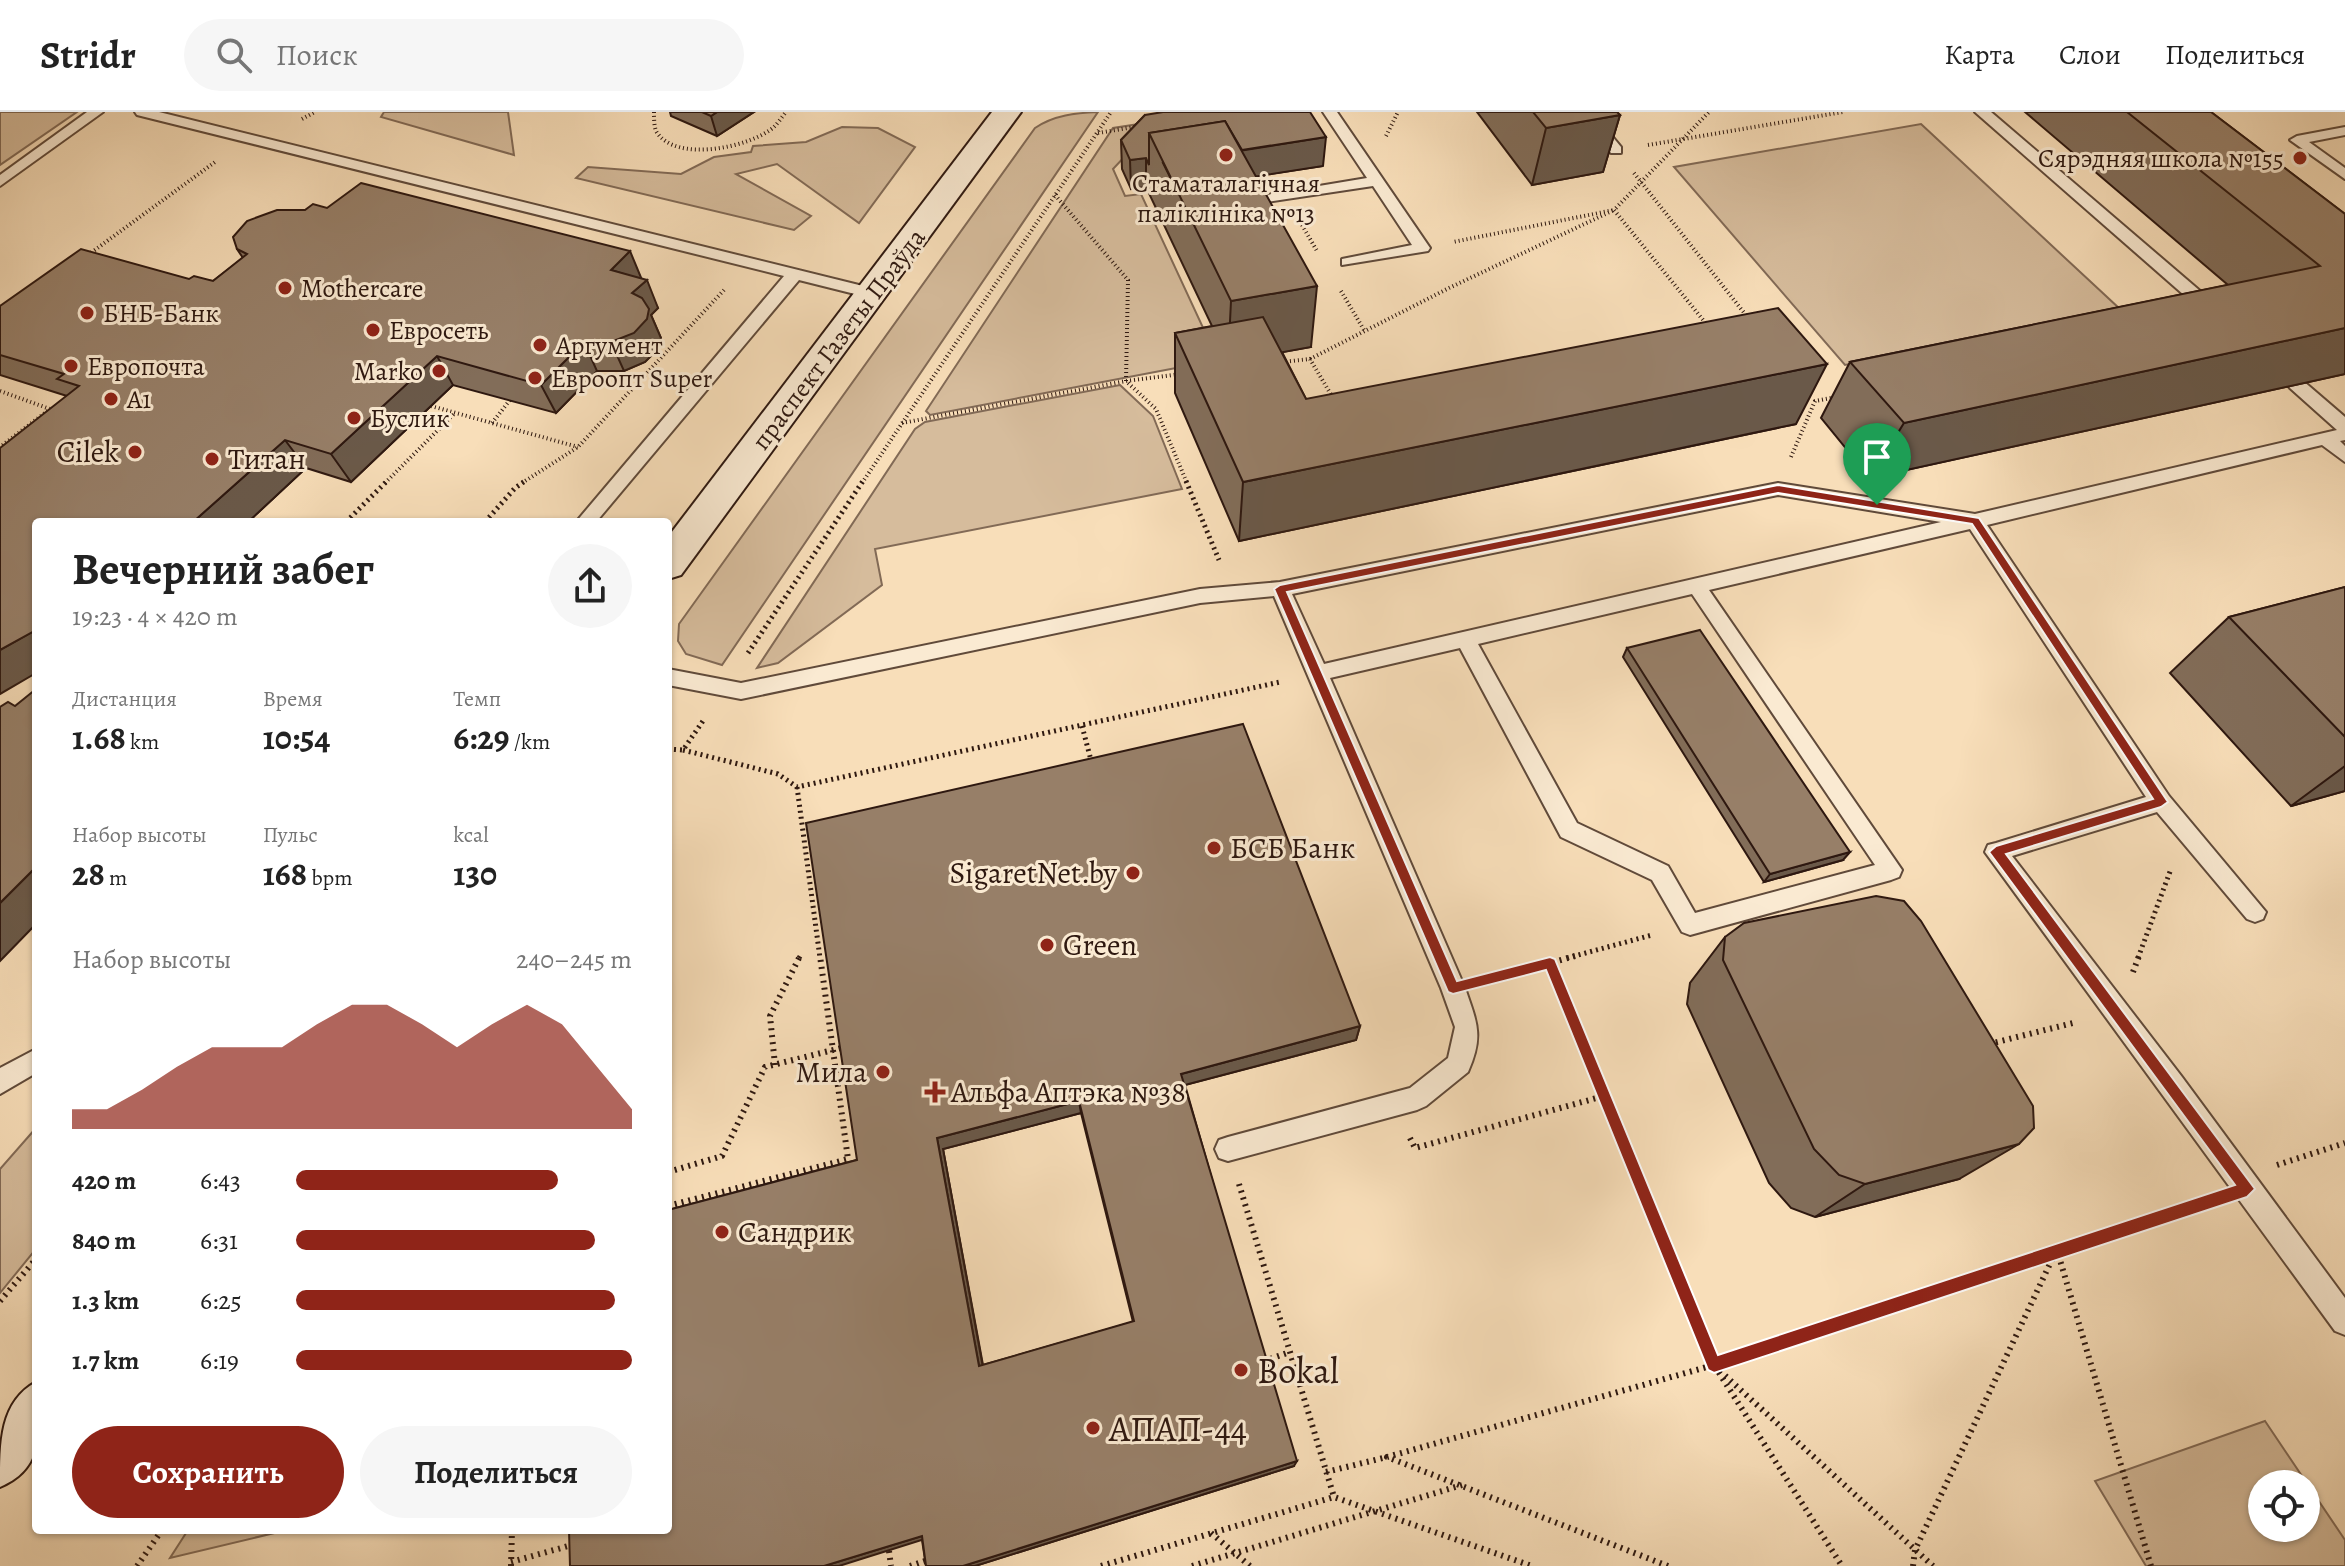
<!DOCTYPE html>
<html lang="ru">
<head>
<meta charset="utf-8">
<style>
	:root { --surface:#fff; --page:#f6f6f6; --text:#222; --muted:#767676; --line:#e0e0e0; --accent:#8f2418 }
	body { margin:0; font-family:Alegreya,serif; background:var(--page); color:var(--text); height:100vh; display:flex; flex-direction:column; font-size:30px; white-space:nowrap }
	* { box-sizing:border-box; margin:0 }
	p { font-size:26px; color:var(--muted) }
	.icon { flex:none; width:44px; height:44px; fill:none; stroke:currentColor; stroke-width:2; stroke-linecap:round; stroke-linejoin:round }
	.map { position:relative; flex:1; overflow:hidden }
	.details { position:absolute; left:32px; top:406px; width:640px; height:1016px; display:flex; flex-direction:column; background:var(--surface); border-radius:8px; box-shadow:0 2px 6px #0004 }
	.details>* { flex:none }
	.fabs { position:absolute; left:2248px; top:1358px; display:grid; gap:16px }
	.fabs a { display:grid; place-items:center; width:72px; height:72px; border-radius:50%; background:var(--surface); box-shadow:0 2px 6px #0004; font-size:40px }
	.pin { position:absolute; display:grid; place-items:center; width:68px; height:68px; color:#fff; margin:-82px -34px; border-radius:50% 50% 50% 0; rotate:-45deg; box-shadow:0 0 8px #0007 }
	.pin .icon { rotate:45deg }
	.round { display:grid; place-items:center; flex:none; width:84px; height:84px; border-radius:42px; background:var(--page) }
	.head { display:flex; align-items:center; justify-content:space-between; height:136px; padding:0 40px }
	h1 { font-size:44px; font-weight:700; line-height:60px }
	.stats { display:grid; grid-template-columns:repeat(3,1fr); gap:12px; height:136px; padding:8px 40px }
	.stats div { display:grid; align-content:center }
	.stats b { font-size:34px; font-weight:700 }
	.stats small { font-size:22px; font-weight:400 }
	.stats p { font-size:22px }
	.chart { height:224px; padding:16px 40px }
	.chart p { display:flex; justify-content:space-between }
	.chart svg { width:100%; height:144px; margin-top:8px; fill:var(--accent); opacity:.7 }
	.action { display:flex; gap:16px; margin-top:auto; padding:16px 40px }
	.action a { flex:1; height:92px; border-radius:48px; background:var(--accent); color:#fff; font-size:32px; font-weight:700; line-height:92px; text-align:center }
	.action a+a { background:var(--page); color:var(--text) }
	ul { padding:0 40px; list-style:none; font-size:26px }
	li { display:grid; grid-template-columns:128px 96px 1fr; align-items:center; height:60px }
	li i { height:20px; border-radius:10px; background:var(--accent) }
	header { display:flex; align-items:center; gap:48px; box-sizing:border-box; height:112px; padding:0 40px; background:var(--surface); border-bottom:2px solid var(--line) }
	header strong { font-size:38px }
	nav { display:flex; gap:44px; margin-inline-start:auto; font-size:28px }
	.search { width:560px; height:72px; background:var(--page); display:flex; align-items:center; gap:20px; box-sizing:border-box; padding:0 28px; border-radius:44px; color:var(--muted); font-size:30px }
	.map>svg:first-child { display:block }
</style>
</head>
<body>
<header>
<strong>Stridr</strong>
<div class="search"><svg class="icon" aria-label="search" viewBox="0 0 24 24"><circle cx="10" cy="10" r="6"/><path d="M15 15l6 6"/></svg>Поиск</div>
<nav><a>Карта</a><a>Слои</a><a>Поделиться</a></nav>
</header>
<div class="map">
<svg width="2345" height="1454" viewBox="0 0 2345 1454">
	<rect width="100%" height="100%" fill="#f8deb9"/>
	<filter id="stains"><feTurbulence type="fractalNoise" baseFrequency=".0025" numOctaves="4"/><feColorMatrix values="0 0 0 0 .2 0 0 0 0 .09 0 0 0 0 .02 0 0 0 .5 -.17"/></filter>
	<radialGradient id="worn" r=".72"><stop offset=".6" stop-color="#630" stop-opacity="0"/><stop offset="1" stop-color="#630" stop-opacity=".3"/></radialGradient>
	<g fill="#d6bc9c" stroke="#826a56" stroke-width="2" fill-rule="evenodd">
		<path d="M0 0H77L0 53Z"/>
		<path d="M384 0H508L514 43 381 5Z"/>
		<path d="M1098 0 722 553 686 542 678 529 679 512 1035 16C1054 3 1076 1 1098 0Z"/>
		<path d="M1217 0 1141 27 1113 57 1125 84 1141 82 1218 248 930 303 926 299 1113 16Z"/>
		<path d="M1921 12 2121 198 1845 253 1674 55Z"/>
		<path d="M842 15 878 16 915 35 859 111 777 52 736 62 811 104 794 118 576 66 588 55 681 62 714 45 751 40 753 34 806 30Z"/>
		<path d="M1120 273 1153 304 1182 377 875 437 882 473 778 551 757 556 915 317 925 310Z"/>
		<path d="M36 1016V1137L0 1181V1057Z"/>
		<path d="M2265 1309 2345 1428V1454H2146L2095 1369ZM2262 1372H2306V1416H2262Z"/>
		<path d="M188 1418H287L170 1446Z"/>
	</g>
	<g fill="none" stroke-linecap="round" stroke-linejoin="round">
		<g stroke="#604a3a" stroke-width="4">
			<g id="service">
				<path d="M87 0H103L0 74V63Z"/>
				<path d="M135 0H159L871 176 879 181 871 186 799 168 596 410H576L784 164 137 3Z"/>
				<path d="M1323 0H1337L1430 136 1428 139 1342 153V147L1412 133 1373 74 1266 90V84L1271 82 1367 66Z"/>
				<path d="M1577 0H1592L1621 35V41H1611Z"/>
				<path d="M1975 0H1991L2220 196V204H2208Z"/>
				<path d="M2345 15V23L2309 30 2345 56V67L2290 28 2297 24Z"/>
				<path d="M2296 266 2302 268 2345 305V328L2340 329 2345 334V350L2322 333 1987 413 2169 684 2266 800 2263 807 2255 810 2247 807 2157 700 2012 744 2182 965 2345 1186V1223L2335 1219 1985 740 1988 733 1996 731 2146 685 1970 417 1709 478 1902 758 1899 765 1891 768 1690 823 1682 820 1652 768 1561 725 1460 536 1330 566 1465 876C1477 911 1484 924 1468 960L1426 994 1417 998 1228 1049 1219 1046 1215 1037 1219 1028 1228 1025 1410 976 1448 946 1455 915 1441 876 1274 484 1200 491 741 587 668 573V557L741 571 1200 477 1280 470 1778 371 1975 402 2337 318 2290 276 2287 272ZM1778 383 1941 410 1324 552 1292 482ZM1692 482 1875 753 1695 801 1668 754 1577 711 1478 532Z"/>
				<path d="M36 937V961L0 982V956Z"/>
			</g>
		</g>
		<g stroke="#2e1810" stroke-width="4">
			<g id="secondary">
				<path d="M992 0H1021L681 463 668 467V425Z"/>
				<path d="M36 1270C36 1315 49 1354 0 1375 0 1329 0 1290 36 1270Z"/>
			</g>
		</g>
		<g stroke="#2e1810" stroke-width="4" stroke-dasharray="1 3" stroke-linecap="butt">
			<path d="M654 0C654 6 654 14 656 19 675 52 751 35 774 15 778 11 782 5 786 0"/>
			<path d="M302 7 315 0"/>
			<path d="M1098 21 1140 14"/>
			<path d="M1386 24 1398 0"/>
			<path d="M1648 33 1843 0"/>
			<path d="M1634 61 1749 207"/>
			<path d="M1055 83 1128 168 1126 269 1156 297 1187 371"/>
			<path d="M1302 113 1317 139"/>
			<path d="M88 143 215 50"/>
			<path d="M1341 179 1364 218"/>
			<path d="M1708 214 1614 98 1709 0"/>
			<path d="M1310 247 1449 176 1614 98 1453 130"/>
			<path d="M1282 250 1310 247 1333 286"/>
			<path d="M0 279 50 297 0 335"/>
			<path d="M431 294 578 335"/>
			<path d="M492 311 510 288"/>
			<path d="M902 311 1126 269 1181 262"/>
			<path d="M1791 345 1815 289 1836 285"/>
			<path d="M385 371 455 301"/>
			<path d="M522 371 578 335 724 178"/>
			<path d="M862 371 1111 0"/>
		</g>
		<g stroke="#2e1810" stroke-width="5" stroke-dasharray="2 4" stroke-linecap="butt">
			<path d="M1186 369 1219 448"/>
			<path d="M346 410 387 369"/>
			<path d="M485 410 515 376 525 369"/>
			<path d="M748 541 863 369"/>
			<path d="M1082 614 1092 652"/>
			<path d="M668 637 683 638 705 606"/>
			<path d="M683 638 778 662 797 675 1280 570"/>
			<path d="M797 675 820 846"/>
			<path d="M799 846 802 841"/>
			<path d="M1567 846 1652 823"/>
			<path d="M2138 846 2171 757"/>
		</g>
		<g stroke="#2e1810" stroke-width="6" stroke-dasharray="2 5" stroke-linecap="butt">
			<path d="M1575 844 1550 851 1714 1253 1842 1454"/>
			<path d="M2133 860 2139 844"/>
			<path d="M1489 867 1550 851"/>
			<path d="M1989 932 2077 910"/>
			<path d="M775 953 770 904 800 844"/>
			<path d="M1410 1026 1415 1036 1604 984"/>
			<path d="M2277 1053 2345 1031"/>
			<path d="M668 1060 722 1044 765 955 845 935"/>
			<path d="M1239 1072 1334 1385"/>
			<path d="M668 1094 848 1047 820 844"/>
			<path d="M0 1189 36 1147"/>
			<path d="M1264 1249 1290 1240"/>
			<path d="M1720 1259 1933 1454"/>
			<path d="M1326 1360 1387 1345"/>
			<path d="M1211 1421 1250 1454"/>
			<path d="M889 1439 891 1454"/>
			<path d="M511 1450 572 1433"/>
			<path d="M137 1454 162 1418"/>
			<path d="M511 1454 512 1418"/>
			<path d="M910 1454 931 1447"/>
			<path d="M1101 1454 1334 1385 1532 1454"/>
			<path d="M1192 1454 1462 1373"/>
			<path d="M1668 1454 1387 1345 1714 1253 2057 1138"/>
			<path d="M1913 1454 1915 1438 2056 1139"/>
			<path d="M2151 1454 2057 1138 2207 1090"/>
		</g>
		<use href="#service" fill="#faead2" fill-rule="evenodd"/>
		<use href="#secondary" fill="#faead2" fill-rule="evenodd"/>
	</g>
	<g fill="#826d59" stroke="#2e1810" stroke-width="2" fill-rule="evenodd">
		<path d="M670 0H754L717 24 671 4Z"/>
		<path d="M1477 0H1617L1620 3 1603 60 1532 73Z"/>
		<path d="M2025 0H2211L2345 102V262L1870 366 1821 306 1850 250 2228 173Z"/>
		<path d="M1145 3 1323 54 1256 64 1311 235 1282 240 1306 287 1796 312 1239 429 1175 281V221L1212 214 1146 75 1131 77 1122 57 1121 28Z"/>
		<path d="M327 96 641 166 658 196 651 203 661 226 659 236 645 250 624 259H597L556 301 453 273 351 370 306 356 248 410H36L67 284 0 263V194L189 167 213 169 243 146 237 137 305 98Z"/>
		<path d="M2345 475V679L2291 694 2170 561 2229 505Z"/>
		<path d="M1627 536 1843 748 1764 770 1623 545Z"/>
		<path d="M1725 825 1959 1067 1815 1105 1791 1096 1769 1071 1687 892 1690 871Z"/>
		<path d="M1360 914 1356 928 1185 973 1294 1354 975 1454H926L922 1428 668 1098ZM1081 1001 1133 1210 983 1253 943 1037Z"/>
	</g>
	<g fill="#6a5949" stroke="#2e1810" stroke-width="2">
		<path d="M717 0H754L717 24 711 4Z"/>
		<path d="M1620 3 1603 60 1532 73 1546 16Z"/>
		<path d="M1326 25 1323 54 1176 77 1163 51Z"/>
		<path d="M1146 46V75L1131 77 1130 48Z"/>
		<path d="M630 139 642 168 611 158Z"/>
		<path d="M647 168 658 196 651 203 661 226 659 236 645 250 624 259 611 230 632 181Z"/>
		<path d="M1317 174 1311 235 1228 250 1231 189Z"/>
		<path d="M2345 216V262L1870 366 1904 311Z"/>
		<path d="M584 230 597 259 556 301 541 273Z"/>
		<path d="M437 244 453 273 351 370 331 342Z"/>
		<path d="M1827 252 1796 312 1239 429 1243 370Z"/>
		<path d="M285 328 306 356 248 410H193Z"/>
		<path d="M36 518V561L0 582V538Z"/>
		<path d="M2345 654V679L2291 694Z"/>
		<path d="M1850 740 1843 748 1764 770 1770 762Z"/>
		<path d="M36 755V812L0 849V791Z"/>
		<path d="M1360 914 1356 928 1181 974V962Z"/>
		<path d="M1079 989 1081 1001 943 1037 984 1261 979 1254 937 1026Z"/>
		<path d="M2019 1032 1959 1067 1815 1105 1865 1072Z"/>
		<path d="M1297 1349 1294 1354 975 1454H963Z"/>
		<path d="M922 1424 928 1426 839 1454H824Z"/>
	</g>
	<g fill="#977f68" stroke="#2e1810" stroke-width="2" fill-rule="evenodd">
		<path d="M702 0H717L711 4Z"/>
		<path d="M1163 0H1310L1326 25 1242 38 1225 9 1149 21V53L1146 46 1130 48 1121 28 1145 3Z"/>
		<path d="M1533 0H1617L1620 3 1546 16Z"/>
		<path d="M2127 0H2211L2345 102V216L1904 311 1850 250 2320 154Z"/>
		<path d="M1225 9 1317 174 1231 189 1149 21Z"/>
		<path d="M361 71 630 139 611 158 647 168 632 181 642 186 649 197 647 207 634 221 611 230H584L541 273 437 244 331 342 285 328 193 410H36V518L0 538V336L79 274 57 267 64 262 0 243V194L81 137 189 167 194 164 213 169 247 142 237 137 233 125 247 109 277 98H305L313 92 327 96Z"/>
		<path d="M1778 196 1827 252 1243 370 1175 221 1263 205 1306 287Z"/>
		<path d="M2345 475V625L2229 505Z"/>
		<path d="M1700 518 1850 740 1770 762 1627 536Z"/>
		<path d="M36 577V755L0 791V595L8 590 15 594Z"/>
		<path d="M1243 612 1360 914 1181 962 1297 1349 963 1454H926L922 1424 824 1454H570L569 1418H668V1098L857 1048 806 711ZM1079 989 1134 1209 979 1254 937 1026Z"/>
		<path d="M1876 784 1904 789 1921 809 2033 994 2034 1016 2019 1032 1865 1072 1839 1063 1814 1037 1723 848 1725 825 1744 811Z"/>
	</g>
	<path fill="#8f2418" stroke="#fff" stroke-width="2" fill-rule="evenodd" d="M1778 373 1979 406 2168 690 2161 695 2006 742 2255 1077 2247 1085 1714 1261 1708 1258 1546 858 1453 882 1448 880 1274 477 1280 473ZM1778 381 1972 412 2153 687 1996 734 1989 740 2235 1073 1718 1243 1555 847 1550 845 1457 869 1287 480Z"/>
	<g fill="#8f2418" stroke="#faead2" stroke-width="3">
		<circle cx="1226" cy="43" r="8"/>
		<circle cx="2300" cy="46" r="8"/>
		<circle cx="285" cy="176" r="8"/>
		<circle cx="87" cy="201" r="8"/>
		<circle cx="373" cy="218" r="8"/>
		<circle cx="540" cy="233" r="8"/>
		<circle cx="71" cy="254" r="8"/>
		<circle cx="439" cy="259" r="8"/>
		<circle cx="535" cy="266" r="8"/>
		<circle cx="111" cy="287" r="8"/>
		<circle cx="354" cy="306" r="8"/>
		<circle cx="135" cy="340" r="8"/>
		<circle cx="212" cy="347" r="8"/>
		<circle cx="1214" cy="736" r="8"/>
		<circle cx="1133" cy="761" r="8"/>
		<circle cx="1047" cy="833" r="8"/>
		<circle cx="883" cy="960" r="8"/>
		<path d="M931 968h8v8h8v8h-8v8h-8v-8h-8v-8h8z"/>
		<circle cx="722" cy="1120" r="8"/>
		<circle cx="1241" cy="1258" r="8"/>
		<circle cx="1093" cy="1316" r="8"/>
	</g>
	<g text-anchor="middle" stroke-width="6" stroke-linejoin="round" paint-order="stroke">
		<g font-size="26" fill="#2e1810" stroke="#faead2" text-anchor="start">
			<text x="2284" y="55" text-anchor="end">Сярэдняя школа №155</text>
			<text x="1226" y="80" text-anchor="middle">Стаматалагічная<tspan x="1226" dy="30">паліклініка №13</tspan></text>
			<text x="301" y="185">Mothercare</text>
			<text x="103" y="210">БНБ-Банк</text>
			<text x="389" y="227">Евросеть</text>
			<text x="556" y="242">Аргумент</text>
			<text x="87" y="263">Европочта</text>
			<text x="423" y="268" text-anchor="end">Marko</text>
			<text x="551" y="275">Евроопт Super</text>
			<text x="127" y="296">A1</text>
			<text x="370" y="315">Буслик</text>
		</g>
		<g font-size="26" fill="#2e1810" stroke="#faead2">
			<text transform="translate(838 227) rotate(-53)" y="9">праспект Газеты Праўда</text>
		</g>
		<g font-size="30" fill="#2e1810" stroke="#faead2" text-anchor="start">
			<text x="119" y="350" text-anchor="end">Cilek</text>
			<text x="228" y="357">Титан</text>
			<text x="1230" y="746">БСБ Банк</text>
			<text x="1117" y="771" text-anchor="end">SigaretNet.by</text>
			<text x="1063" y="843">Green</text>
			<text x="867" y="970" text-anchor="end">Мила</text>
			<text x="951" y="990">Альфа Аптэка №38</text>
			<text x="738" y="1130">Сандрик</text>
		</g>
		<g font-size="36" fill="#2e1810" stroke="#faead2" text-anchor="start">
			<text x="1257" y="1271">Bokal</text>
			<text x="1109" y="1329">АПАП-44</text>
		</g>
	</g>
	<rect width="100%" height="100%" filter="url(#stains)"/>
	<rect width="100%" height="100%" fill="url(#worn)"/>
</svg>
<div class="fabs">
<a><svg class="icon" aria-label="locate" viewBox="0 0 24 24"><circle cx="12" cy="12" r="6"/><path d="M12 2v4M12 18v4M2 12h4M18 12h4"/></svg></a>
</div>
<div class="pin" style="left:1877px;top:393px;background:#1e9e55"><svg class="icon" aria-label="arrive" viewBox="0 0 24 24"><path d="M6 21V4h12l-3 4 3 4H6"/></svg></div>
<section class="details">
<div class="head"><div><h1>Вечерний забег</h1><p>19:23 · 4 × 420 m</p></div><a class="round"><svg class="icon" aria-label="share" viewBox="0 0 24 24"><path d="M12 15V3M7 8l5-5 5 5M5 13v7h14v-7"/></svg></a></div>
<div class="stats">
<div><p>Дистанция</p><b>1.68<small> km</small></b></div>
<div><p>Время</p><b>10:54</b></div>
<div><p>Темп</p><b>6:29<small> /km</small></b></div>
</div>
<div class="stats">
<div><p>Набор высоты</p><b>28<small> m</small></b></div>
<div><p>Пульс</p><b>168<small> bpm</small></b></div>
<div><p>kcal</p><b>130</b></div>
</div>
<div class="chart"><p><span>Набор высоты</span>240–245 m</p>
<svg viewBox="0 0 160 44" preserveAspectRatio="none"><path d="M0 44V38L10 38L20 32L30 25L40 19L50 19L60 19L70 12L80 6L90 6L100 12L110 19L120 12L130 6L140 12L150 25L160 38V44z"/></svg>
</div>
<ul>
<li><b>420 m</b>6:43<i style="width:78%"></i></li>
<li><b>840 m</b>6:31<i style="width:89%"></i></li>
<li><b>1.3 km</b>6:25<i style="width:95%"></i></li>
<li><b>1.7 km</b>6:19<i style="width:100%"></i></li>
</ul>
<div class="action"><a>Сохранить</a><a>Поделиться</a></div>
</section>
</div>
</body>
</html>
